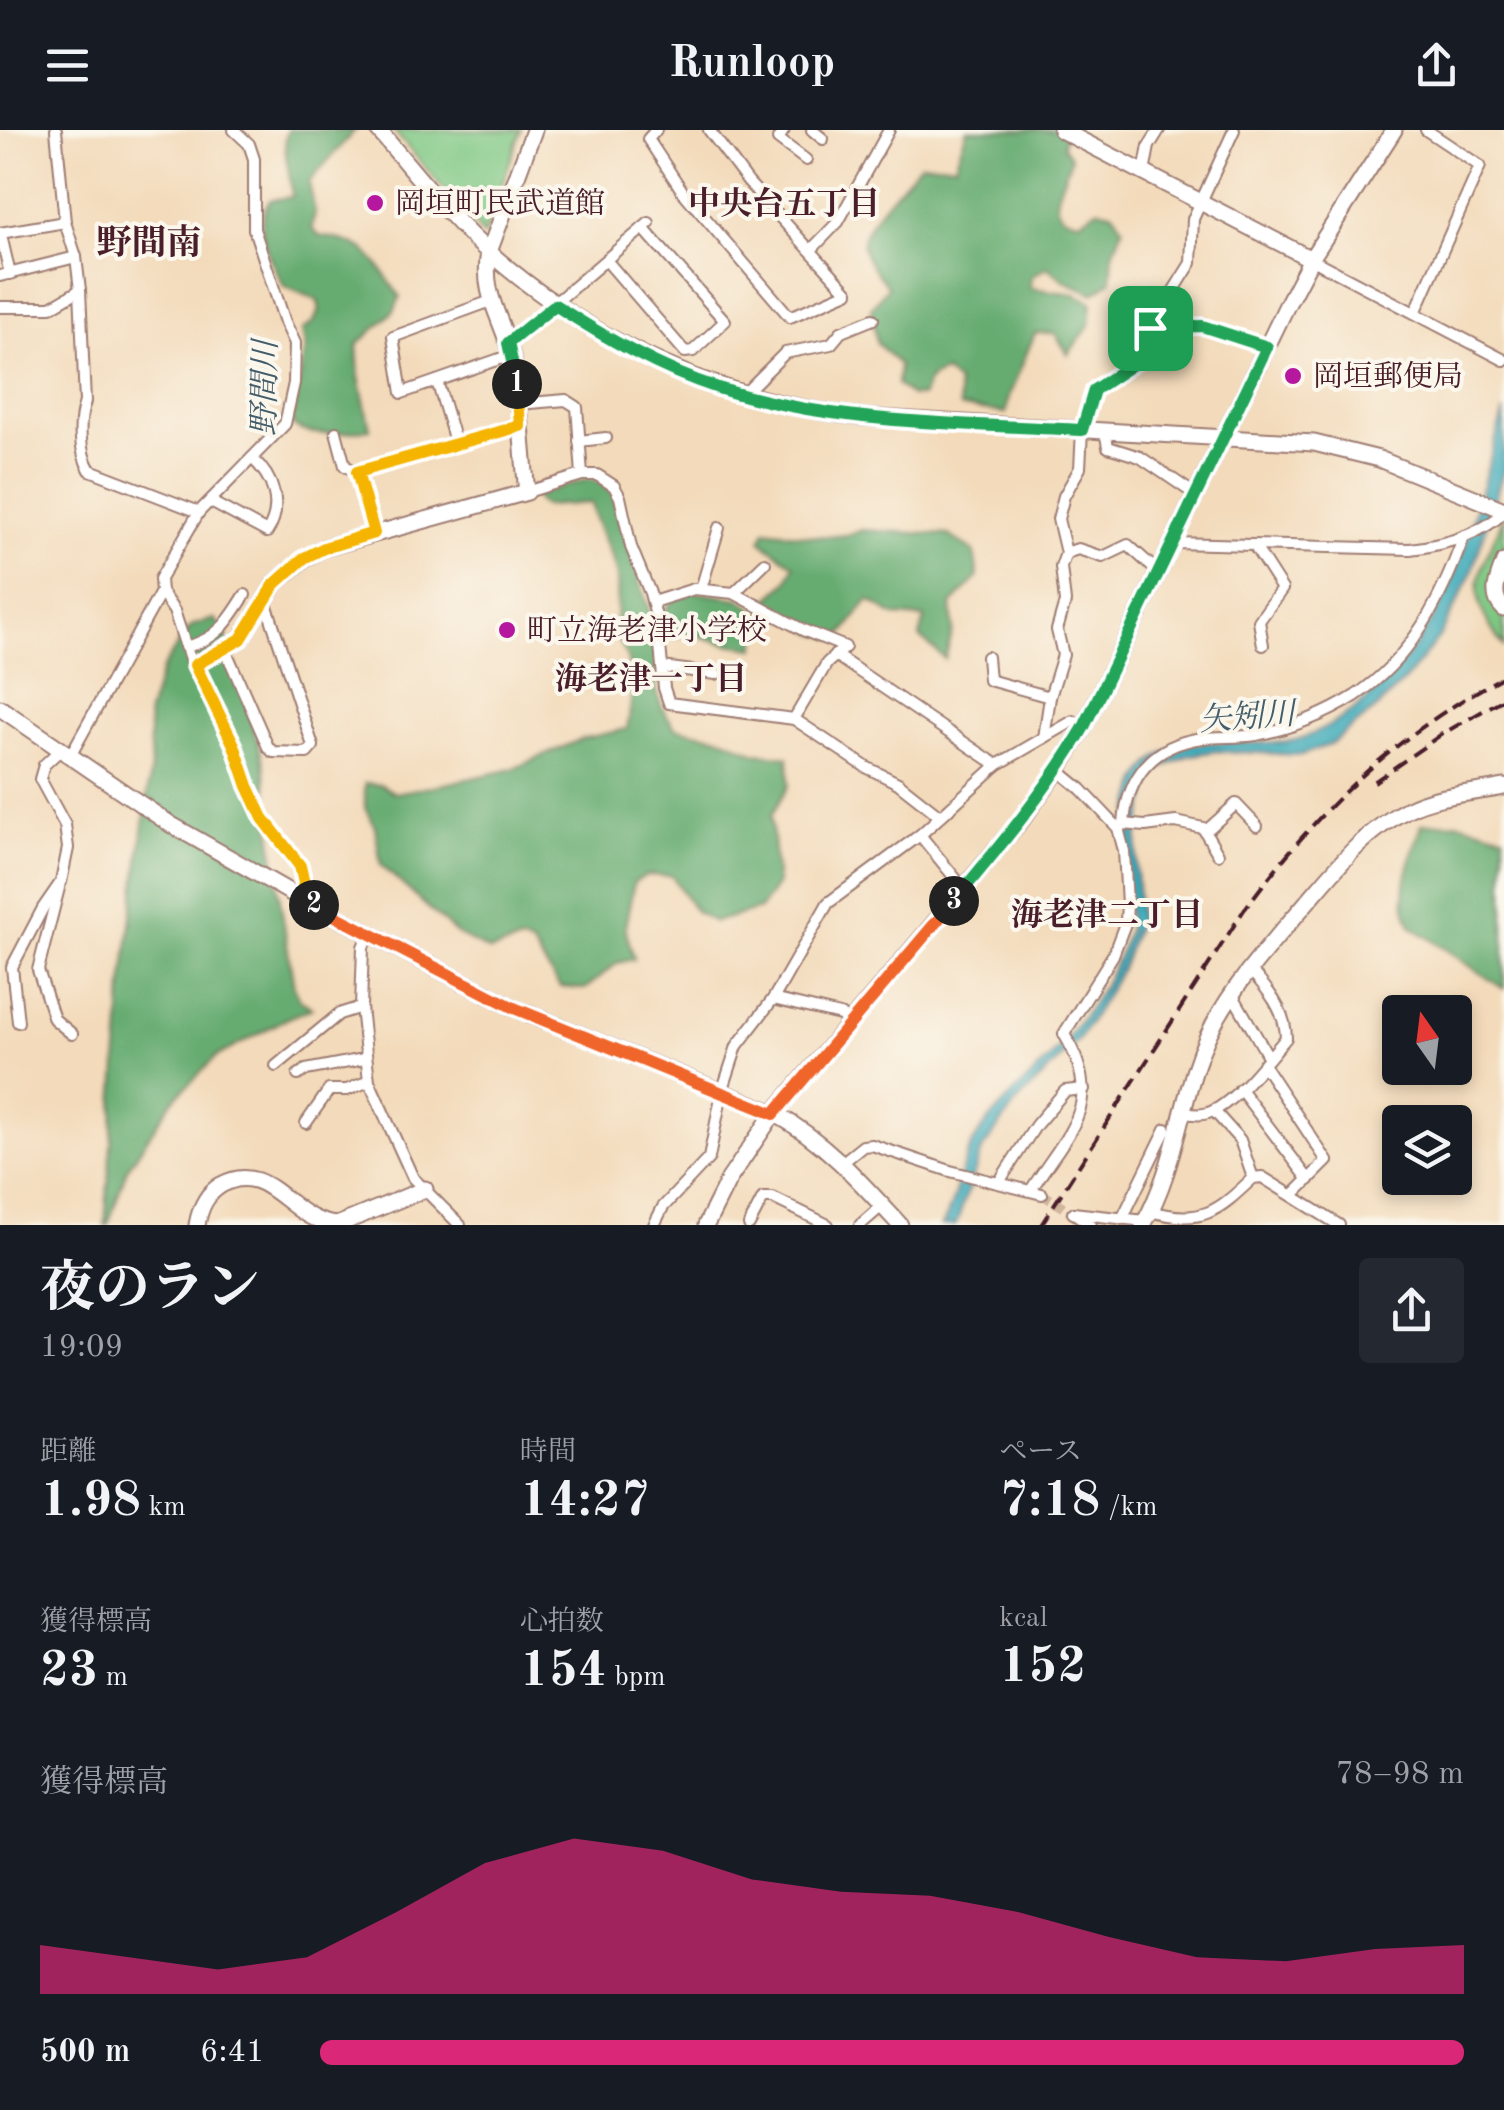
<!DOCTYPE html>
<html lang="ja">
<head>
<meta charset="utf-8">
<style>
	:root { --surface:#171b24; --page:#242831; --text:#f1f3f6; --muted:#9ea1a6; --accent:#db2777 }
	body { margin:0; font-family:"Old Standard TT","Noto Serif JP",serif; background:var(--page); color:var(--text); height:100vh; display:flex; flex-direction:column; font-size:38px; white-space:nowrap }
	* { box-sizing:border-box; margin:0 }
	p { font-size:32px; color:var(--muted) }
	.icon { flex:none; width:55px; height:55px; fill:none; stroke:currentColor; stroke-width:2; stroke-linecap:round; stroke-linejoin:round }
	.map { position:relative; height:1095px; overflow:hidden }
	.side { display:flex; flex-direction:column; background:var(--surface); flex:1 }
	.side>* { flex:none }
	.needle { width:65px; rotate:346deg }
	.fabs { position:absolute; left:1382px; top:865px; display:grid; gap:20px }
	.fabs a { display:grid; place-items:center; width:90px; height:90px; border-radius:10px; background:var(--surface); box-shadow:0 5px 15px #0003; font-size:50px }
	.pin { position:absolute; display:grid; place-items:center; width:85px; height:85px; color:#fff; margin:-42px; border-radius:20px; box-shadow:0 5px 15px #0006 }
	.km { position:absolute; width:50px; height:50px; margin:-25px; border-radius:50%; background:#222; color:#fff; font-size:28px; line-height:50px; text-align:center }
	.round { display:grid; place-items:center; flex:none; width:105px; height:105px; border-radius:10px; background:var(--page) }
	.overview { display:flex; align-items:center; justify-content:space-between; height:170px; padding:0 40px }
	h1 { font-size:55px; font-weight:700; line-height:75px }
	.figures { display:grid; grid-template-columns:repeat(3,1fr); gap:15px; height:170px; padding:10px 40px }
	.figures div { display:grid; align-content:center }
	.figures b { font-size:50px; font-weight:700 }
	.figures small { font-size:28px; font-weight:400 }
	.figures p { font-size:28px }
	.chart { height:280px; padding:20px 40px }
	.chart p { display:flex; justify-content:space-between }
	.chart svg { width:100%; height:180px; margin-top:10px; fill:var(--accent); opacity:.7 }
	ul { padding:0 40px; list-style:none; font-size:32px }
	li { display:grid; grid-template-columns:160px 120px 1fr; align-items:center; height:75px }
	li i { height:25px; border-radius:12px; background:var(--accent) }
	header { display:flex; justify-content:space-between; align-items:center; height:130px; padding:0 40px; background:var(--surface); font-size:45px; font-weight:700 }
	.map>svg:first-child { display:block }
</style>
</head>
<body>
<header><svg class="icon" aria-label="menu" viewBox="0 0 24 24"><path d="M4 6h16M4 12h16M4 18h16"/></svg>Runloop<svg class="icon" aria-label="share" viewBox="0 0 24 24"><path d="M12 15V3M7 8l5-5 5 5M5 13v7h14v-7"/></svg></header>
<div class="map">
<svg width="1504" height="1095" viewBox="0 0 1504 1095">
	<rect width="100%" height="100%" fill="#fbf7ec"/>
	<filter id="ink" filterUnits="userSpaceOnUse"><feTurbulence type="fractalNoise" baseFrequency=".01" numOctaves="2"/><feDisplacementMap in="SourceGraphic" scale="20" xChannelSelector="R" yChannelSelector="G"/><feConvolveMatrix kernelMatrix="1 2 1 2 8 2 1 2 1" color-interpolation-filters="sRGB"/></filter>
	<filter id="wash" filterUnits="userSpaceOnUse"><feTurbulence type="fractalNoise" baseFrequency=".0048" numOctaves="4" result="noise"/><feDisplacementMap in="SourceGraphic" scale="40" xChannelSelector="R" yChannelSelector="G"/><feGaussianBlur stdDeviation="2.25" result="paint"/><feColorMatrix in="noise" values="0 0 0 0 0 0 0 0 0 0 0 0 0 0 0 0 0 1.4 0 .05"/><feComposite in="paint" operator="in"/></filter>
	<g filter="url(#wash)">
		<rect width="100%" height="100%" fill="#f3daba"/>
		<g fill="#7ec783" stroke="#647357" stroke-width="2.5">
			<path d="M393 0H521L484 106Z"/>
			<path d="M1504 385V517C1460 459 1480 446 1504 385Z"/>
		</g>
		<g fill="#66ac71" stroke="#58664e" stroke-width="2.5">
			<path d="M288 0H355L309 52 315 83 312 98 319 106C371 113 371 126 400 167L394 181 357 215 359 247 370 299C346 302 313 310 292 295L305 217 302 200 313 193 320 179 317 170 284 156C271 132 250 95 270 70L292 67C292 46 280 18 288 0Z"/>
			<path d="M967 0H1057L1065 5 1063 16 1071 28C1064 54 1038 85 1080 91L1097 79 1113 82 1123 97 1113 124 1111 151 1094 163 1068 153 1047 137 1032 146 1030 158 1075 164 1092 172 1090 195 1068 224 1055 203H1035L1009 266 1006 283 960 277 957 253 946 242C930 246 926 251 923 266H911L897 255 899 235 877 213 871 178 888 157C878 145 866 132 863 117 858 98 907 50 921 33L955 35Z"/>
			<path d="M588 349 602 353 612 363 655 500 656 558 662 578 675 598 720 607 756 623 788 627 789 655 771 686 777 754 760 779 714 792 695 781 672 746 647 745 634 752 625 797 634 829 617 833 585 859 560 857 532 815 521 811 490 821 457 804 381 735 375 696 365 678V653L381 655 395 663 440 655 513 639 582 609 627 599C633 570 636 530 615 507 615 489 620 457 616 442 609 415 596 402 591 373L544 376 538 372 535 365Z"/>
			<path d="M766 400C795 403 835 413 862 400L949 405 974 422 978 447 951 475 953 500 945 529 920 507 925 488 894 486 869 470 839 509C823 505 807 503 797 488L786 489 769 479 768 469 787 452 794 435 761 411Z"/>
			<path d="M694 462 740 469 761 484 755 518 727 514 686 502 677 507 665 506C664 474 664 472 694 462Z"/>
			<path d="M215 489 225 502 264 633 276 745 294 857 300 870 312 878 286 889 216 927 172 971 127 1039 108 1095H105L123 856 151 637 148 582 162 539 184 505 193 495Z"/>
			<path d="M1459 692 1504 705V859L1412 797C1394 764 1412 727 1422 694Z"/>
		</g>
		<path fill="#3aa9b8" stroke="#426472" stroke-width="2.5" d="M1504 281V339L1471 445 1440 506 1407 548 1377 578 1331 614 1302 625 1216 621 1187 626 1162 638 1152 648 1138 703 1136 740 1139 788 1122 837 1079 910 1017 972 982 1020 956 1095H942C958 1069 958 1036 975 1010 999 972 1035 947 1063 913 1089 882 1117 839 1128 800 1128 755 1122 700 1137 656 1159 594 1237 618 1286 612 1311 608 1340 591 1360 575 1459 491 1468 396 1504 281Z"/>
	</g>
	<g filter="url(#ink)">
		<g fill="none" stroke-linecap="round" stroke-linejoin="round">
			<path stroke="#d1b59d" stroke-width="10" stroke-dasharray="10 5" stroke-linecap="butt" d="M1042 1064 1073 1083"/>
			<g stroke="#9e7c72" stroke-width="14">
				<g id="street">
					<path d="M56 0 65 92 76 127 80 160 85 272C78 292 79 322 90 340L199 382"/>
					<path d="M656 0 648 9 683 62 790 187 848 162 748 52 709 0"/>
					<path d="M784 0 778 9 806 30"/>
					<path d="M812 0 823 9"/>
					<path d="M1144 43 1149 16 1159 0"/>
					<path d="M0 103 65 92"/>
					<path d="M1 105 10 144"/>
					<path d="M811 120 838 92 889 0"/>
					<path d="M1311 129 1504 230"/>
					<path d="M606 130 685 222 693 221 725 191 643 98"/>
					<path d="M0 146 76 127"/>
					<path d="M491 171 393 207 402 263 511 225"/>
					<path d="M0 177H51L80 160"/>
					<path d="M1415 183 1480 36 1426 0"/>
					<path d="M1150 198 1193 194 1267 217"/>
					<path d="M508 213 649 93"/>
					<path d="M437 251 456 315"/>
					<path d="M743 265 785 223 831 214 841 202 873 189"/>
					<path d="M518 274 566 270 577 277 582 345"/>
					<path d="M1105 301 1108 317 1140 327 1196 365"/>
					<path d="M336 302 345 336 357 342"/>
					<path d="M579 311 606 308"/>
					<path d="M527 362 582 345H597L614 356 620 367 631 417 650 463 658 494 664 558 669 573 794 589 866 637 898 653 940 686"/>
					<path d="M211 372 267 402C284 376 273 347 252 328"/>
					<path d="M375 403 357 342 520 296"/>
					<path d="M1173 413 1410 419C1443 415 1480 406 1504 382"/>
					<path d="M1255 417 1282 459 1259 491 1263 515"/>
					<path d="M1066 423 1078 419 1103 427 1128 415 1159 443"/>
					<path d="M701 459 719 398"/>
					<path d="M161 462 174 481 189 526 234 615 247 657 263 688 299 736 304 753 300 768"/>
					<path d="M734 463 803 500 845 517 827 533 794 589"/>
					<path d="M653 472 694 459 734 463 765 433"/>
					<path d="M185 517C217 510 229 491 245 465"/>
					<path d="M225 519 268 617 273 622 307 623 313 616 265 470"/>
					<path d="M835 525 997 635"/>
					<path d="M987 527 989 550 1050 567"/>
					<path d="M662 537 716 544"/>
					<path d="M1044 608 1050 567 1063 525 1057 500 1065 472 1061 437 1066 423 1058 389 1064 366 1080 338 1082 300 1094 260 1139 231 1147 203 1191 133 1193 89 1234 0"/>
					<path d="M70 626 161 462 160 449 199 382 285 294 294 253 295 213 285 192 254 99V29L249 14 234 0"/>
					<path d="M1124 694C1127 646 1154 614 1203 608 1220 606 1239 608 1256 605 1291 598 1325 585 1355 566 1412 528 1442 468 1464 406"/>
					<path d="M1119 698 1124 694 1145 696 1176 692 1203 698 1218 724"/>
					<path d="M1206 701 1236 674 1257 696"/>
					<path d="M920 705 964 759"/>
					<path d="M60 754 38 840 54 889 72 904"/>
					<path d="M369 803 363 817 361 877 369 951 413 1048 460 1095"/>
					<path d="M1231 862 1269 928"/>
					<path d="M773 869 840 885 851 893"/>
					<path d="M18 892 12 837 43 778 61 752 68 718 65 695 40 649 44 635 60 620"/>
					<path d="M1263 934 1327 1031 1294 1064"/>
					<path d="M276 936 339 884 361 877"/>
					<path d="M298 945 306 940 364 929"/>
					<path d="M1240 959 1309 1050"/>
					<path d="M1214 981 1240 1010 1253 1048"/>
					<path d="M1183 983C1192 984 1200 986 1208 983 1233 975 1268 929 1286 908 1286 881 1267 858 1249 839"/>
					<path d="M306 993 329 960H347L369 951"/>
					<path d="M843 1032 863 1016 872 1015 950 1041 1042 1064"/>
					<path d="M999 1052 1036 995 1065 961 1084 959"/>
					<path d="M1031 1060C1069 1000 1106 974 1064 904L1113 825 1126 791 1127 774 1124 721 1118 698 1081 659 1058 640"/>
					<path d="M1150 1081C1203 1095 1217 1082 1253 1048L1262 1047 1339 1095"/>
					<path d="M1073 1083 1145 1091"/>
					<path d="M1074 1083 1091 1095"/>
					<path d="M1122 1089 1166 999"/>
					<path d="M654 1095 663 1077 709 1028 722 962 737 916 773 869 828 773 920 705 997 635 1073 591 1084 597"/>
					<path d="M749 1095 763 1068H773L828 1095"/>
					<path d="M860 1095 883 1075"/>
				</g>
			</g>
			<g stroke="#9e7c72" stroke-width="19">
				<g id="secondary">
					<path d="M378 0C415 42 449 88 491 124 597 216 721 271 861 287L1314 313 1379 329 1504 380"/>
					<path d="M1061 0 1311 129"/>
					<path d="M1504 432C1498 450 1489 465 1504 479"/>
					<path d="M195 535 241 509 275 454 304 429 324 418 527 362C522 318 521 272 512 228 503 188 481 166 489 122L534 0"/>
					<path d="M0 578 170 694 300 768 514 878 774 983C826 1012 861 1052 900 1095"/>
					<path d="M197 1095C200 1078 206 1064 221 1055 269 1028 289 1092 337 1095"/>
					<path d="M337 1095 425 1059"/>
					<path d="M706 1095 729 1049 774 983 1023 688 1058 640 1084 597 1288 173 1311 129 1394 0"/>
					<path d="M1143 1095C1172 1044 1178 990 1196 936 1216 873 1260 827 1302 778 1334 741 1363 702 1408 679 1439 664 1470 664 1504 657"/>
				</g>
			</g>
			<use href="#street" stroke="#fff" stroke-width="10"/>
			<use href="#secondary" stroke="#fff" stroke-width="15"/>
			<g stroke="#4a1f2b" stroke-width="4" stroke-dasharray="15 8" stroke-linecap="butt">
				<path d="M1374 652 1442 604 1504 569"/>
				<path d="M1041 1095 1244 780C1320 677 1391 608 1504 546"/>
			</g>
		</g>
	</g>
	<g fill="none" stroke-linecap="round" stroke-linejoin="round" filter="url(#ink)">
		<g stroke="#fff" stroke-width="20">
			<path id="split-1" d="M517 254 508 213 555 175C606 208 659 239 718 258 835 295 960 293 1082 300L1094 260 1139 230 1150 198"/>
		</g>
		<g stroke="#fff" stroke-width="20">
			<path id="split-2" d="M314 775 300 768 304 753 300 736 263 688 248 656 234 615 195 535 241 509 275 454 304 428 324 418 374 403 357 342 520 296 517 254"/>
		</g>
		<g stroke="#fff" stroke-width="20">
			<path id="split-3" d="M314 775 514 878 774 984 954 771"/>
		</g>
		<g stroke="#fff" stroke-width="20">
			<path id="split-4" d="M954 771C1001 715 1047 660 1084 597L1267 217 1202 196 1150 198"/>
		</g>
		<use href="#split-1" stroke="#22a559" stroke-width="12"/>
		<use href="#split-2" stroke="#f5b400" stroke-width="12"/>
		<use href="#split-3" stroke="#f0652b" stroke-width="12"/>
		<use href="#split-4" stroke="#22a559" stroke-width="12"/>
	</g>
	<g fill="#b5179e" stroke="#fbf7ec" stroke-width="4">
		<circle cx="375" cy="73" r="10"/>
		<circle cx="1293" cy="246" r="10"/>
		<circle cx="507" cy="500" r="10"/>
	</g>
	<g text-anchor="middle" stroke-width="8" stroke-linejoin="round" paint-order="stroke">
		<g font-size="30" fill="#4a1f2b" stroke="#fbf7ec" text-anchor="start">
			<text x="395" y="83">岡垣町民武道館</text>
			<text x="1313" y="256">岡垣郵便局</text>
			<text x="527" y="510">町立海老津小学校</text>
		</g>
		<g font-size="32" font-weight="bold" fill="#4a1f2b" stroke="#fbf7ec">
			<text x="784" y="84">中央台五丁目</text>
			<text x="651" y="559">海老津一丁目</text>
			<text x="1107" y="795">海老津二丁目</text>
		</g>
		<g font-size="32" font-style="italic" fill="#435d6a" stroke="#fbf7ec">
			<text transform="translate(264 258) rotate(-89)" y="11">野間川</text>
			<text transform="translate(1247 586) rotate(-4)" y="11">矢矧川</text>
		</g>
		<g font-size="35" font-weight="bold" fill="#4a1f2b" stroke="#fbf7ec">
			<text x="149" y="124">野間南</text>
		</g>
	</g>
</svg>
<div class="fabs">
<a><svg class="needle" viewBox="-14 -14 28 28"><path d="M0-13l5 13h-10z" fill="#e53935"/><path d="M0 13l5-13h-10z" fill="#9ea1a6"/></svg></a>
<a><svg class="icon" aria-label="layers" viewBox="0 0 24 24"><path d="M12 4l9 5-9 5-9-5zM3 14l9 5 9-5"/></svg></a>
</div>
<div class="pin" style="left:1150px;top:198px;background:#1e9e55"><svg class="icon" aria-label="arrive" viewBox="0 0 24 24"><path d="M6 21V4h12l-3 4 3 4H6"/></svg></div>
<b class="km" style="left:517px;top:254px">1</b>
<b class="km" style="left:314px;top:775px">2</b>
<b class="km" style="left:954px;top:771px">3</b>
</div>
<section class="side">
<div class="overview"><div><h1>夜のラン</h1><p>19:09</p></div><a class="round"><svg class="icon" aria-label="share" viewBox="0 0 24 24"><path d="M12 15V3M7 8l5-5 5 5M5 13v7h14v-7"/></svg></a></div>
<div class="figures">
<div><p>距離</p><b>1.98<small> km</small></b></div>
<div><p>時間</p><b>14:27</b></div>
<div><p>ペース</p><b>7:18<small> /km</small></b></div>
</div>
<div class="figures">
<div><p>獲得標高</p><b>23<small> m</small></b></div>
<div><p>心拍数</p><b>154<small> bpm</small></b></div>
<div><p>kcal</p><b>152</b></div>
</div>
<div class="chart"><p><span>獲得標高</span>78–98 m</p>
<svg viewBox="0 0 160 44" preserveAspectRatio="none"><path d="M0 44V32L10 35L20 38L30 35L40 24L50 12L60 6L70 9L80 16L90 19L100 20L110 24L120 30L130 35L140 36L150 33L160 32V44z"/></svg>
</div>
<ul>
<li><b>500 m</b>6:41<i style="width:100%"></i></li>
</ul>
</section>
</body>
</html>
